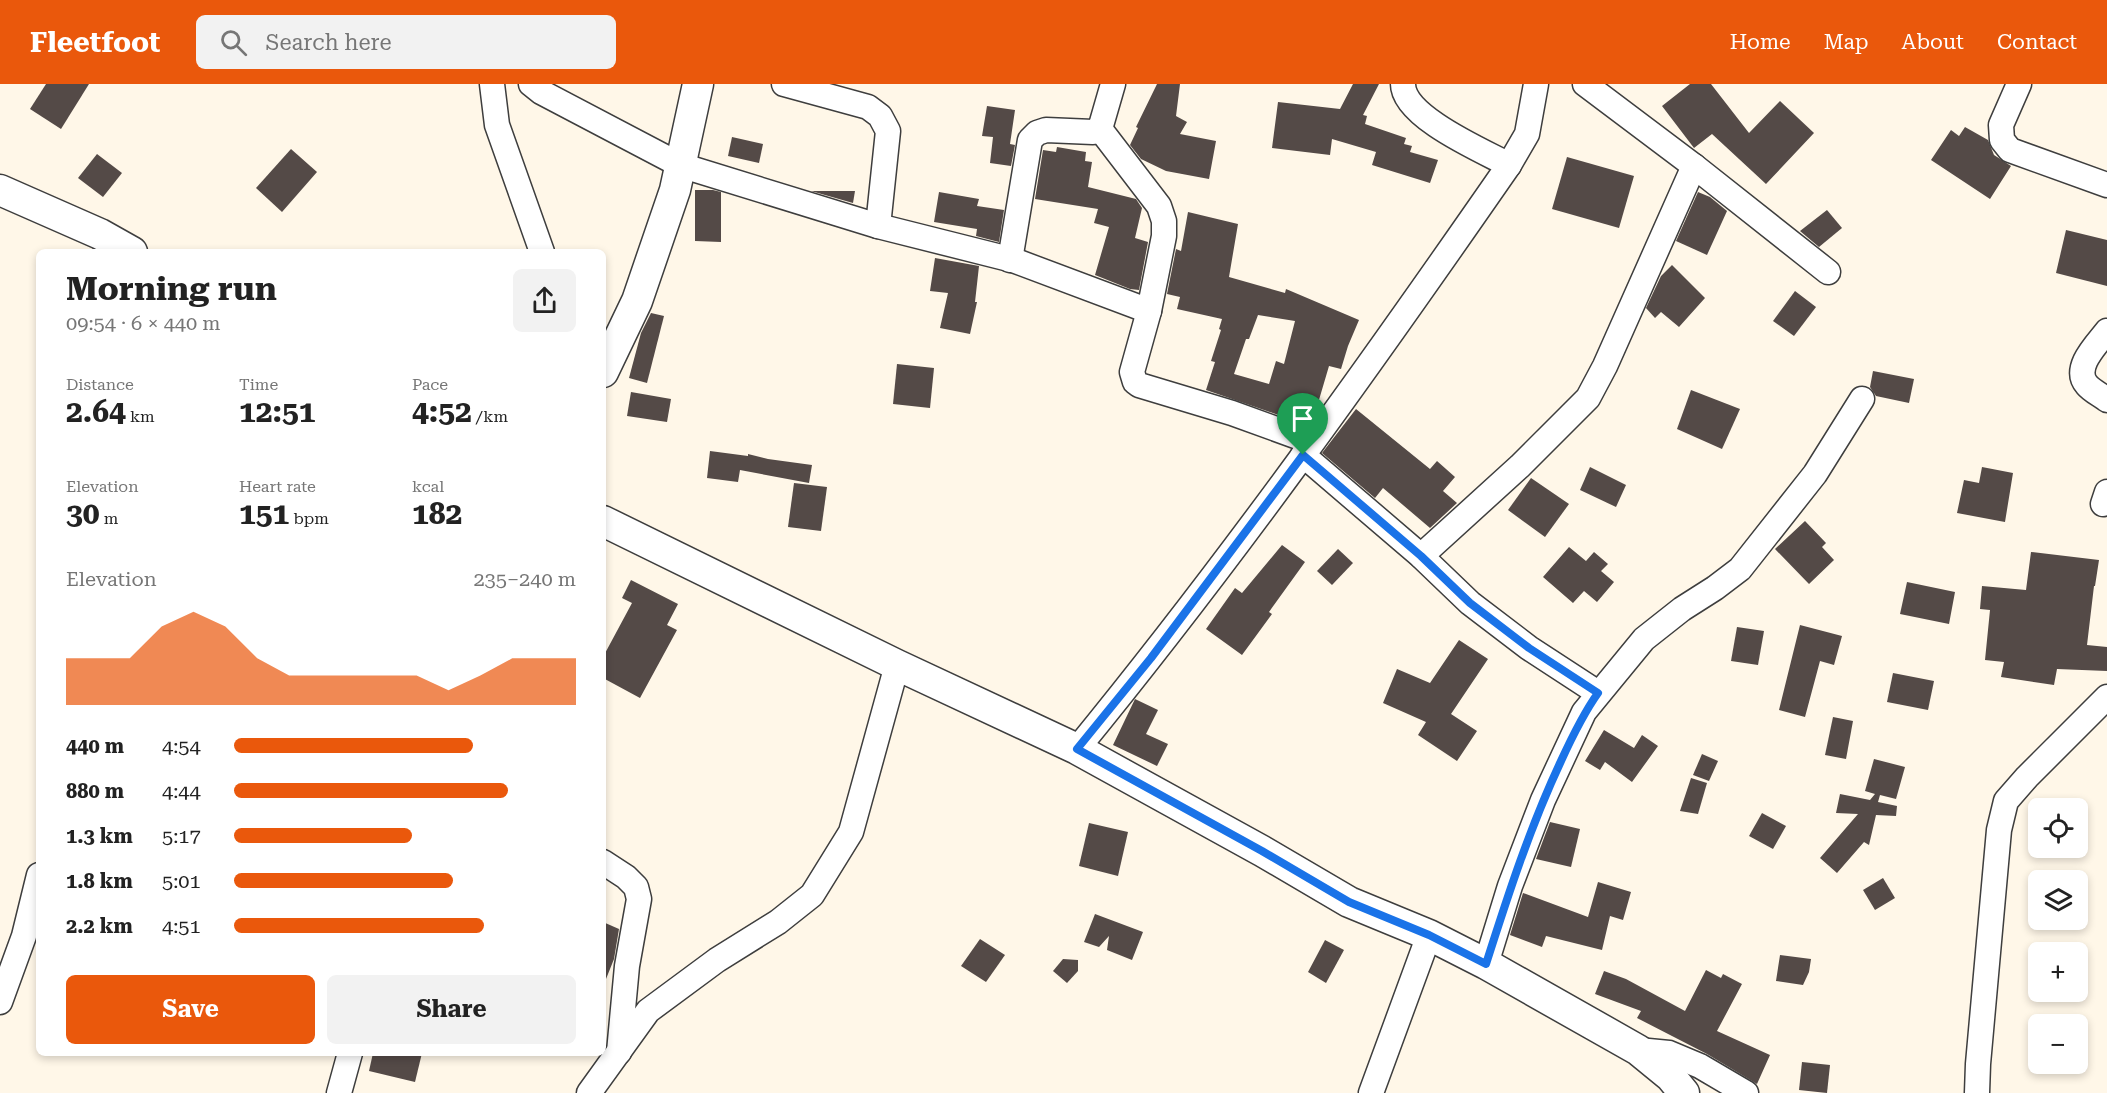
<!DOCTYPE html>
<html lang="en">
<head>
<meta charset="utf-8">
<style>
	:root { --surface:#fff; --page:#f2f2f2; --text:#222; --muted:#767676; --accent:#ea580c }
	body { margin:0; font-family:"Roboto Serif",serif; background:var(--page); color:var(--text); height:100vh; display:flex; flex-direction:column; font-size:22px; white-space:nowrap }
	* { box-sizing:border-box; margin:0 }
	p { font-size:20px; color:var(--muted) }
	.icon { flex:none; width:33px; height:33px; fill:none; stroke:currentColor; stroke-width:2; stroke-linecap:round; stroke-linejoin:round }
	.map { position:relative; flex:1; overflow:hidden }
	.panel { position:absolute; left:36px; top:165px; width:570px; height:807px; display:flex; flex-direction:column; background:var(--surface); border-radius:9px; box-shadow:0 3px 9px #0003 }
	.panel>* { flex:none }
	.buttons { position:absolute; left:2028px; top:714px; display:grid; gap:12px }
	.buttons a { display:grid; place-items:center; width:60px; height:60px; border-radius:9px; background:var(--surface); box-shadow:0 3px 9px #0003; font-size:30px }
	.pin { position:absolute; display:grid; place-items:center; width:51px; height:51px; color:#fff; margin:-62px -26px; border-radius:50% 50% 50% 0; rotate:-45deg; box-shadow:0 0 6px #0007 }
	.pin .icon { rotate:45deg }
	.round { display:grid; place-items:center; flex:none; width:63px; height:63px; border-radius:9px; background:var(--page) }
	.summary { display:flex; align-items:center; justify-content:space-between; height:102px; padding:0 30px }
	h1 { font-size:33px; font-weight:700; line-height:45px }
	.stats { display:grid; grid-template-columns:repeat(3,1fr); gap:9px; height:102px; padding:6px 30px }
	.stats div { display:grid; align-content:center }
	.stats b { font-size:30px; font-weight:700 }
	.stats small { font-size:16px; font-weight:400 }
	.stats p { font-size:16px }
	.chart { height:168px; padding:12px 30px }
	.chart p { display:flex; justify-content:space-between }
	.chart svg { width:100%; height:108px; margin-top:6px; fill:var(--accent); opacity:.7 }
	.action { display:flex; gap:12px; margin-top:auto; padding:12px 30px }
	.action a { flex:1; height:69px; border-radius:9px; background:var(--accent); color:#fff; font-size:24px; font-weight:700; line-height:69px; text-align:center }
	.action a+a { background:var(--page); color:var(--text) }
	ul { padding:0 30px; list-style:none; font-size:20px }
	li { display:grid; grid-template-columns:96px 72px 1fr; align-items:center; height:45px }
	li i { height:15px; border-radius:8px; background:var(--accent) }
	header { display:flex; align-items:center; gap:36px; box-sizing:border-box; height:84px; padding:0 30px; background:var(--accent); color:#fff }
	header strong { font-size:28px }
	nav { display:flex; gap:33px; margin-inline-start:auto; font-size:21px }
	.search { width:420px; height:54px; background:var(--page); display:flex; align-items:center; gap:15px; box-sizing:border-box; padding:0 21px; border-radius:9px; color:var(--muted); font-size:22px }
	.map>svg:first-child { display:block }
</style>
</head>
<body>
<header>
<strong>Fleetfoot</strong>
<div class="search"><svg class="icon" aria-label="search" viewBox="0 0 24 24"><circle cx="10" cy="10" r="6"/><path d="M15 15l6 6"/></svg>Search here</div>
<nav><a>Home</a><a>Map</a><a>About</a><a>Contact</a></nav>
</header>
<div class="map">
<svg width="2107" height="1009" viewBox="0 0 2107 1009">
	<rect width="100%" height="100%" fill="#fff7e8"/>
	<g fill="#544a47" fill-rule="evenodd">
		<path d="M46 0H89L61 45 30 25Z"/>
		<path d="M1157 0H1180L1176 32 1187 38 1180 50 1216 57 1209 95 1166 87 1141 75 1130 61 1138 44 1136 43Z"/>
		<path d="M1353 0H1379L1363 31 1367 32 1365 40 1406 54 1404 60 1412 62 1410 68 1438 76 1430 99 1372 81 1376 68 1332 55 1330 71 1272 64 1278 18 1340 25Z"/>
		<path d="M1690 0H1711L1749 49 1780 17 1814 49 1766 100 1712 50 1694 64 1662 22Z"/>
		<path d="M987 22 1015 26 1010 60 1015 61 1011 82 990 79 993 53 982 52Z"/>
		<path d="M1965 43 1988 56 1994 71 2011 82 1990 115 1931 76 1951 46 1959 52Z"/>
		<path d="M732 53 763 60 759 79 728 72Z"/>
		<path d="M1057 63 1086 68 1085 77 1092 78 1088 103 1136 115 1142 124 1135 154 1148 158 1139 206 1130 205 1095 191 1109 143 1094 139 1098 125 1035 115 1043 66 1056 68Z"/>
		<path d="M291 65 317 88 282 128 256 104Z"/>
		<path d="M97 70 122 89 103 113 78 94Z"/>
		<path d="M1567 73 1634 92 1619 144 1552 125Z"/>
		<path d="M695 106H713L721 108V158L695 157Z"/>
		<path d="M811 107H855L853 119Z"/>
		<path d="M939 108 979 115 977 122 1004 126 999 158 976 152 977 145 934 138Z"/>
		<path d="M1698 108 1710 113 1727 127 1707 171 1676 157Z"/>
		<path d="M1827 126 1842 144 1819 163 1800 147Z"/>
		<path d="M1188 128 1238 140 1229 193 1285 209 1286 205 1359 236 1348 262 1341 285 1329 282 1316 326 1295 320 1290 335 1206 306 1215 278 1211 277 1221 246 1219 245 1222 235 1177 225 1180 213 1167 210 1176 165 1181 167ZM1258 231 1295 237 1284 280 1276 277 1269 300 1234 290 1246 255H1249Z"/>
		<path d="M2066 146 2107 156V202L2056 189Z"/>
		<path d="M935 174 979 182 975 218H977L970 250 940 244 948 209 930 207Z"/>
		<path d="M1672 181 1705 214 1679 243 1661 228 1655 234 1646 224 1661 192Z"/>
		<path d="M1795 207 1816 223 1794 252 1773 237Z"/>
		<path d="M651 229 664 232 647 299 629 294 641 249Z"/>
		<path d="M897 280 934 284 930 324 893 320Z"/>
		<path d="M1873 287 1914 295 1909 319 1876 312 1870 303Z"/>
		<path d="M1691 306 1740 325 1722 365 1677 345Z"/>
		<path d="M631 308 671 315 667 338 627 332Z"/>
		<path d="M1356 325 1430 385 1437 377 1455 393 1443 407 1457 419 1430 444 1383 404 1375 414 1322 369Z"/>
		<path d="M710 367 748 372V370L768 375 812 381 809 399 740 386 738 398 707 394Z"/>
		<path d="M1590 383 1626 401 1616 423 1580 406Z"/>
		<path d="M1982 383 2013 389 2005 438 1957 429 1964 396 1979 399Z"/>
		<path d="M1531 394 1569 420 1545 453 1508 426Z"/>
		<path d="M794 399 827 403 821 447 788 443Z"/>
		<path d="M1805 437 1826 459 1822 463 1834 476 1809 500 1775 465Z"/>
		<path d="M1282 461 1305 478 1269 528 1272 530 1242 571 1206 545 1235 504 1242 509Z"/>
		<path d="M1569 463 1586 477 1594 468 1608 480 1601 487 1614 498 1597 518 1584 507 1573 519 1543 493Z"/>
		<path d="M1338 465 1353 479 1332 501 1317 487Z"/>
		<path d="M2031 468 2099 476 2095 502H2094L2087 561 2107 563V587L2057 585 2054 601 2001 593 2004 578 1985 576 1990 526 1980 525 1982 502 2026 506Z"/>
		<path d="M631 496 678 520 667 541 677 546 640 614 603 594V573L632 519 622 514Z"/>
		<path d="M1907 498 1955 508 1949 540 1900 530Z"/>
		<path d="M1800 541 1842 552 1834 581 1820 577 1805 633 1779 626Z"/>
		<path d="M1737 543 1764 547 1758 581 1731 577Z"/>
		<path d="M1459 556 1488 575 1451 630 1477 647 1457 677 1418 651 1426 638 1383 619 1397 585 1430 599Z"/>
		<path d="M1893 589 1934 597 1928 626 1887 618Z"/>
		<path d="M1135 615 1158 626 1146 650 1168 660 1157 682 1113 661Z"/>
		<path d="M1833 633 1853 637 1846 675 1825 671Z"/>
		<path d="M1604 646 1634 664 1642 651 1658 662 1632 698 1605 678 1600 686 1585 677Z"/>
		<path d="M1702 670 1718 677 1709 697 1693 691Z"/>
		<path d="M1874 675 1905 683 1896 715 1880 711 1878 718 1897 722 1896 732 1876 731 1869 761 1864 758 1837 789 1820 774 1858 730 1836 729 1840 710 1870 716 1875 710 1865 707Z"/>
		<path d="M1691 694 1707 699 1698 730 1680 727Z"/>
		<path d="M1762 729 1786 742 1773 765 1749 752Z"/>
		<path d="M1550 738 1580 745 1571 783 1536 775Z"/>
		<path d="M1089 739 1128 748 1118 792 1079 782Z"/>
		<path d="M1883 794 1895 814 1875 826 1863 806Z"/>
		<path d="M1598 798 1631 808 1623 836 1610 832 1602 866 1546 852 1542 863 1510 851 1523 809 1588 833Z"/>
		<path d="M1095 830 1143 848 1132 876 1107 866 1109 852 1099 863 1084 858Z"/>
		<path d="M603 838 619 845 614 875 604 900Z"/>
		<path d="M980 855 1005 871 986 898 961 882Z"/>
		<path d="M1325 856 1344 866 1326 899 1308 888Z"/>
		<path d="M1780 871 1811 875 1809 888 1803 901 1776 897Z"/>
		<path d="M1063 875 1078 876V887L1067 899 1053 887Z"/>
		<path d="M1706 886 1721 894 1723 890 1742 900 1717 947 1770 971 1757 1000 1707 970 1637 934 1641 927 1595 910 1604 887 1626 895 1685 927Z"/>
		<path d="M373 969H422L415 998 369 987Z"/>
		<path d="M1802 978 1830 981 1827 1009 1799 1006Z"/>
	</g>
	<g fill="none" stroke-linecap="round" stroke-linejoin="round">
		<g stroke="#3e3e3e" stroke-width="27">
			<g id="minor">
				<path d="M492 0 497 41 542 168"/>
				<path d="M531 0 541 8 680 81 878 142 1013 176 1149 227"/>
				<path d="M784 0 868 23 880 32 888 47 878 142"/>
				<path d="M1403 0C1403 33 1483 67 1509 81"/>
				<path d="M1585 0 1694 82 1828 188"/>
				<path d="M2019 0 2001 41 2002 56 2010 66 2107 101"/>
				<path d="M1100 45 1159 122 1164 137V152L1149 227 1132 288 1135 298 1139 301 1232 329 1312 358"/>
				<path d="M1010 176 1030 56 1037 49 1046 46 1093 48 1100 45 1113 0"/>
				<path d="M2107 247C2097 260 2072 284 2087 301 2092 307 2101 311 2107 316"/>
				<path d="M1303 371 1421 472 1470 519 1529 564 1598 609"/>
				<path d="M2103 420 2107 408"/>
				<path d="M1421 472 1520 382 1588 314 1605 282 1694 82"/>
				<path d="M1077 665C1230 478 1371 280 1509 81L1527 50 1536 0"/>
				<path d="M603 778 626 793 636 803 639 815 627 882 619 968"/>
				<path d="M1486 880 1510 802 1543 716 1584 628 1644 555 1682 525 1715 504 1740 485 1815 390 1862 315"/>
				<path d="M0 918 24 852 39 791"/>
				<path d="M1638 966 1669 969 1700 982 1746 1009"/>
				<path d="M339 1009 350 969"/>
				<path d="M589 1009 648 927 717 876 778 838 812 811 851 748 897 581"/>
				<path d="M1371 1009 1429 851"/>
				<path d="M1977 1009 1978 980 1999 746 2006 717 2027 693 2107 613"/>
			</g>
		</g>
		<g stroke="#3e3e3e" stroke-width="33">
			<g id="tertiary">
				<path d="M0 106 100 150 132 168"/>
				<path d="M603 288 637 217 675 106 698 0"/>
				<path d="M603 437 897 581 1077 665 1262 767 1349 818 1429 851 1486 880 1638 966 1671 993 1684 1009"/>
			</g>
		</g>
		<use href="#minor" stroke="#fff" stroke-width="24"/>
		<use href="#tertiary" stroke="#fff" stroke-width="30"/>
	</g>
	<g fill="none" stroke-linecap="round" stroke-linejoin="round">
		<g stroke="#fff" stroke-width="12">
			<path id="route" d="M1303 371 1421 472 1470 519 1529 564 1598 609C1583 630 1572 653 1561 677 1530 743 1508 811 1486 880L1429 851 1349 818 1262 767 1077 665 1151 574Z"/>
		</g>
		<use href="#route" stroke="#1a73e8" stroke-width="8"/>
	</g>
</svg>
<div class="buttons">
<a><svg class="icon" aria-label="locate" viewBox="0 0 24 24"><circle cx="12" cy="12" r="6"/><path d="M12 2v4M12 18v4M2 12h4M18 12h4"/></svg></a>
<a><svg class="icon" aria-label="layers" viewBox="0 0 24 24"><path d="M12 4l9 5-9 5-9-5zM3 14l9 5 9-5"/></svg></a>
<a>+</a>
<a>−</a>
</div>
<div class="pin" style="left:1303px;top:371px;background:#1e9e55"><svg class="icon" aria-label="arrive" viewBox="0 0 24 24"><path d="M6 21V4h12l-3 4 3 4H6"/></svg></div>
<section class="panel">
<div class="summary"><div><h1>Morning run</h1><p>09:54 · 6 × 440 m</p></div><a class="round"><svg class="icon" aria-label="share" viewBox="0 0 24 24"><path d="M12 15V3M7 8l5-5 5 5M5 13v7h14v-7"/></svg></a></div>
<div class="stats">
<div><p>Distance</p><b>2.64<small> km</small></b></div>
<div><p>Time</p><b>12:51</b></div>
<div><p>Pace</p><b>4:52<small> /km</small></b></div>
</div>
<div class="stats">
<div><p>Elevation</p><b>30<small> m</small></b></div>
<div><p>Heart rate</p><b>151<small> bpm</small></b></div>
<div><p>kcal</p><b>182</b></div>
</div>
<div class="chart"><p><span>Elevation</span>235–240 m</p>
<svg viewBox="0 0 160 44" preserveAspectRatio="none"><path d="M0 44V25L10 25L20 25L30 12L40 6L50 12L60 25L70 32L80 32L90 32L100 32L110 32L120 38L130 32L140 25L150 25L160 25V44z"/></svg>
</div>
<ul>
<li><b>440 m</b>4:54<i style="width:70%"></i></li>
<li><b>880 m</b>4:44<i style="width:80%"></i></li>
<li><b>1.3 km</b>5:17<i style="width:52%"></i></li>
<li><b>1.8 km</b>5:01<i style="width:64%"></i></li>
<li><b>2.2 km</b>4:51<i style="width:73%"></i></li>
</ul>
<div class="action"><a>Save</a><a>Share</a></div>
</section>
</div>
</body>
</html>
